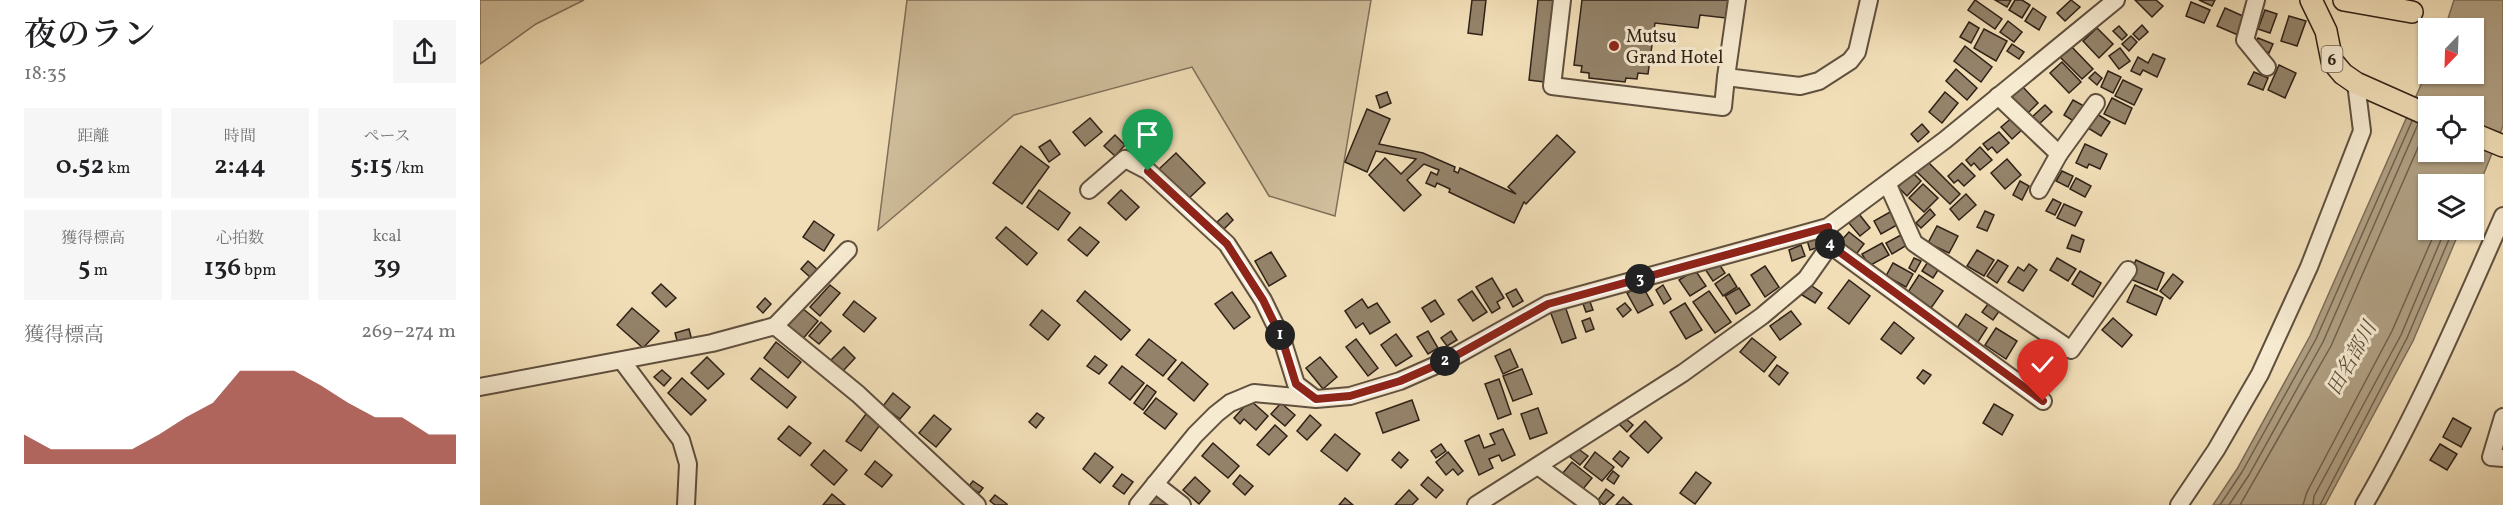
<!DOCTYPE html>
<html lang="ja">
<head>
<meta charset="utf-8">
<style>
	:root { --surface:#fff; --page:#f6f6f6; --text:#202124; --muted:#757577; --accent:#8f2418 }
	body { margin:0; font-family:Vollkorn,"Noto Serif JP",serif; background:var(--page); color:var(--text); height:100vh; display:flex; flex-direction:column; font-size:22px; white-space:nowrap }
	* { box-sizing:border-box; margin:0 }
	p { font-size:20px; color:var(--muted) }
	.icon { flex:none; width:33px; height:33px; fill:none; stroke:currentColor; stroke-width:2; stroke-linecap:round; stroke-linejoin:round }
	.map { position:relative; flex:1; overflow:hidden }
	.panel { display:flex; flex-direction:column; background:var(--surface); width:480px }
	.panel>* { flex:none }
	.needle { width:39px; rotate:203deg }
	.tools { position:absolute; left:1938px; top:18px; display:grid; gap:12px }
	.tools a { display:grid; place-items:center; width:66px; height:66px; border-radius:0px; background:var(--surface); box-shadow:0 2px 4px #0004; font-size:30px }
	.pin { position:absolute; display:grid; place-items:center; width:51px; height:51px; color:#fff; margin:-62px -26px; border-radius:50% 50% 50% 0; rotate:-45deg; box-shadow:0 0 6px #0007 }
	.pin .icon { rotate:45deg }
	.km { position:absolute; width:30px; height:30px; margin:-15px; border-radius:50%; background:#222; color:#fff; font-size:16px; line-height:30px; text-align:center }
	.round { display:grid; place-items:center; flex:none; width:63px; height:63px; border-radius:0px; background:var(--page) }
	.headline { display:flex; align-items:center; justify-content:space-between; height:102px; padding:0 24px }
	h1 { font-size:33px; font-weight:600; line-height:45px }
	.figures { display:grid; grid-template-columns:repeat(3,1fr); gap:9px; height:102px; padding:6px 24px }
	.figures div { display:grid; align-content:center; border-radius:0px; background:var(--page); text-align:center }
	.figures b { font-size:26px; font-weight:600 }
	.figures small { font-size:16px; font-weight:400 }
	.figures p { font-size:16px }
	.chart { height:168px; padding:12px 24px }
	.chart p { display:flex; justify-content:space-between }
	.chart svg { width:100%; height:108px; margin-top:6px; fill:var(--accent); opacity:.7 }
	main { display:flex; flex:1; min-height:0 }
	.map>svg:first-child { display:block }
</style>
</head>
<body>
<main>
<section class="panel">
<div class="headline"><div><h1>夜のラン</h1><p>18:35</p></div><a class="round"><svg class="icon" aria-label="share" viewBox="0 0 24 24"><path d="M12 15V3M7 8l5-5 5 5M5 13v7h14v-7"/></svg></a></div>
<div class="figures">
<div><p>距離</p><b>0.52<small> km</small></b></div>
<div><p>時間</p><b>2:44</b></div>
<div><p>ペース</p><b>5:15<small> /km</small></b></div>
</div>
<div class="figures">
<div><p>獲得標高</p><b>5<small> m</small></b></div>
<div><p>心拍数</p><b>136<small> bpm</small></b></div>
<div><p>kcal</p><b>39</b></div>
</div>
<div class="chart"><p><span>獲得標高</span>269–274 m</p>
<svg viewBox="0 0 160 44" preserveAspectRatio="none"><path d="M0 44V32L10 38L20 38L30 38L40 38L50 32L60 25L70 19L80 6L90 6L100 6L110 12L120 19L130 25L140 25L150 32L160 32V44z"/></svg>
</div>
</section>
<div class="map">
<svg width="2023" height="505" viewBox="0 0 2023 505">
	<rect width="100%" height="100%" fill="#f1deb7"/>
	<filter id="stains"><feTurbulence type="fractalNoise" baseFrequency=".00333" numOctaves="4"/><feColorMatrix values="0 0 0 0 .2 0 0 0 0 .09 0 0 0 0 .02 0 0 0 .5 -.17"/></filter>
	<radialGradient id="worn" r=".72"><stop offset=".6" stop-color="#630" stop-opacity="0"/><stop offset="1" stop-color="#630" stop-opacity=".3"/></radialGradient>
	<g fill="#d0be9c" stroke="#80705a" stroke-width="1.5">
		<path d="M0 0H104L56 24 0 64Z"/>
		<path d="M427 0H891L855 216 789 196 712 67 534 115 398 230Z"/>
	</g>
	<path fill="#af9e81" stroke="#7c6c57" stroke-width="1.5" fill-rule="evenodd" d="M1974 0H2023V126L1994 198V184H1948V230H1980L1933 341 1845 505H1733L1757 469 1830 336 1948 69V74H1994V28H1965ZM1948 106H1994V152H1948Z"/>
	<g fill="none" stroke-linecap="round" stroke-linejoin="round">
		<g stroke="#6f604c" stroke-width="1.5">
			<path d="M1740 505 1762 472 1836 339 1932 121"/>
			<path d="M1749 505 1769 475 1843 342 1938 124"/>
			<path d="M1760 505 1851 346 1947 127"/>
			<path d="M1823 505 1827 492 1912 331 1956 230"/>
			<path d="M1833 505 1834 496 1921 335 1965 230"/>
			<path d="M1840 505 1927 338 1973 230"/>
		</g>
	</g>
	<g fill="#94836a" stroke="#2f2117" stroke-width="1.5">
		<path d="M992 0H1006L1002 35 988 33Z"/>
		<path d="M1058 0H1074L1064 82 1049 80Z"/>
		<path d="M1102 0H1248L1246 18 1220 15 1218 28 1175 23 1168 74 1158 73 1157 79 1146 78 1145 82 1109 78V73L1101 72 1102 66 1094 65Z"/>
		<path d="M1495 0 1522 19 1515 29 1488 10Z"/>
		<path d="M1515 0H1531L1527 7Z"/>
		<path d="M1535 0H1542L1550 5 1542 18 1529 10Z"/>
		<path d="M1591 0 1600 7 1585 21 1577 13Z"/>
		<path d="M1655 0H1676L1683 6 1672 17Z"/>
		<path d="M1719 0H1735L1732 6Z"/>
		<path d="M1711 2 1730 10 1724 23 1706 16Z"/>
		<path d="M1553 8 1566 17 1559 30 1545 21Z"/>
		<path d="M1745 8 1765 17 1758 35 1737 26Z"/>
		<path d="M1785 10 1797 14 1790 33 1778 29Z"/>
		<path d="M1809 16 1826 21 1817 46 1801 41Z"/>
		<path d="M1528 21 1542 32 1534 42 1520 32Z"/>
		<path d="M1489 22 1499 28 1491 43 1480 37Z"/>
		<path d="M1662 25 1668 32 1659 40 1653 34Z"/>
		<path d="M1639 26 1647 35 1642 40 1633 31Z"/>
		<path d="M1617 28 1633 44 1619 58 1603 41Z"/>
		<path d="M1504 29 1527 41 1516 61 1494 48Z"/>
		<path d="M1651 36 1657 42 1649 51 1642 44Z"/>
		<path d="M1778 38 1793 44 1789 53 1775 47Z"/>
		<path d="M1532 44 1544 52 1539 59 1527 51Z"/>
		<path d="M1589 44 1613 69 1602 79 1578 55Z"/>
		<path d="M1485 46 1512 67 1501 82 1474 61Z"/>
		<path d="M1640 48 1650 61 1639 69 1629 56Z"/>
		<path d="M1673 54 1685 59 1677 77 1663 70 1660 75 1651 71 1658 57 1668 63Z"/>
		<path d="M1582 62 1601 82 1589 93 1570 73Z"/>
		<path d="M1799 65 1816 73 1805 98 1788 90Z"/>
		<path d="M1476 69 1497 88 1487 100 1466 81Z"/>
		<path d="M1628 71 1641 77 1633 93 1621 87Z"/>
		<path d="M1615 72 1622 78 1617 85 1609 78Z"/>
		<path d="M1774 72 1788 78 1783 90 1768 84Z"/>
		<path d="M1643 80 1662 89 1654 105 1635 96Z"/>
		<path d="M1540 84 1558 103 1547 114 1529 95Z"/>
		<path d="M907 92 911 103 900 108 896 96Z"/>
		<path d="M1465 92 1478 103 1462 123 1449 112Z"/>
		<path d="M1632 98 1652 108 1645 124 1624 114Z"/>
		<path d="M1593 100 1604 106 1595 122 1584 115Z"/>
		<path d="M1565 105 1572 112 1558 125 1551 118Z"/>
		<path d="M887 109 910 119 899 144 943 153 975 167 974 171 978 173 980 168 1036 194 1028 187 1077 135 1095 152 1046 204 1044 202 1034 223 969 192 970 189 957 183 955 187 946 183 951 172 957 175 959 170 944 164 927 180 941 195 924 211 889 175 905 158 921 174 936 159 896 151 887 172 865 162Z"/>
		<path d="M1617 114 1630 122 1621 136 1608 128Z"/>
		<path d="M1534 116 1544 128 1532 139 1521 127Z"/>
		<path d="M610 118 622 132 605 146 593 132Z"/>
		<path d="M1442 124 1449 132 1438 142 1431 134Z"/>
		<path d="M1519 132 1529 143 1517 153 1512 147 1508 150 1503 144Z"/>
		<path d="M635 135 645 145 635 156 624 146Z"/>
		<path d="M570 140 580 154 569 162 559 147Z"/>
		<path d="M1605 144 1627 154 1620 169 1609 164 1607 168 1596 163Z"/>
		<path d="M541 146 569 167 542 204 513 183Z"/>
		<path d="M1500 147 1512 160 1500 170 1494 163 1491 166 1486 160Z"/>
		<path d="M696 153 725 183 707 200 678 170Z"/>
		<path d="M1527 159 1541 175 1525 189 1511 173Z"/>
		<path d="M1446 160 1480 194 1470 204 1436 171Z"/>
		<path d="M1482 163 1495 176 1484 186 1478 180 1474 183 1468 176Z"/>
		<path d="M1582 171 1593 176 1588 187 1576 181Z"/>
		<path d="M1432 172 1441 181 1427 196 1418 187Z"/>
		<path d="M1596 178 1611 186 1605 197 1590 189Z"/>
		<path d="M1540 181 1549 186 1542 200 1533 195Z"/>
		<path d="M1443 184 1458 198 1444 212 1429 198Z"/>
		<path d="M559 190 590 213 578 230 547 207Z"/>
		<path d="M641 190 659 207 646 220 628 203Z"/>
		<path d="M1486 194 1496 205 1479 220 1470 209Z"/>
		<path d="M1573 199 1581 203 1575 215 1566 211Z"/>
		<path d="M1584 204 1602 212 1595 226 1577 218Z"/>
		<path d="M1450 209 1455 215 1441 228 1436 223Z"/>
		<path d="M1505 211 1514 215 1507 231 1497 227Z"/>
		<path d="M1410 212 1417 225 1401 234 1394 221Z"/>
		<path d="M747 213 753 220 744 229 737 222Z"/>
		<path d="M1379 214 1390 228 1380 236 1368 222Z"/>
		<path d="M334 221 354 235 344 251 323 237Z"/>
		<path d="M1457 226 1478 236 1469 253 1448 243Z"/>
		<path d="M526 227 557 253 547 265 516 238Z"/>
		<path d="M600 227 619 242 607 256 588 240Z"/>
		<path d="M1369 232 1384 244 1374 257 1358 244Z"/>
		<path d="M1338 233 1342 246 1330 250 1326 237Z"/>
		<path d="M1421 235 1427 245 1412 254 1406 243Z"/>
		<path d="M1592 235 1604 240 1600 252 1587 248Z"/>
		<path d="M1402 243 1409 255 1389 266 1382 254Z"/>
		<path d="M1321 245 1325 256 1312 261 1309 250Z"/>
		<path d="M1497 250 1514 260 1504 276 1487 266Z"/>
		<path d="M791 252 806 276 789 286 775 261Z"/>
		<path d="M1434 258 1441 261 1435 272 1429 268Z"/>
		<path d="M1577 258 1596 269 1588 281 1570 270Z"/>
		<path d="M1449 260 1460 267 1453 278 1442 271Z"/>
		<path d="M1518 260 1528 266 1517 283 1507 276Z"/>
		<path d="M1656 260 1684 273 1677 290 1648 278Z"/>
		<path d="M328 261 338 270 331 278 321 269Z"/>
		<path d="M1237 261 1245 273 1233 281 1225 269Z"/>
		<path d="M1413 263 1433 274 1426 287 1406 276Z"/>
		<path d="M1549 264 1557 270 1543 291 1528 282 1538 267 1544 271Z"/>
		<path d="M1285 266 1299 287 1285 297 1271 275Z"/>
		<path d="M1215 270 1226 286 1210 296 1199 280Z"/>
		<path d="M1600 271 1621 283 1613 297 1592 284Z"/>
		<path d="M1249 274 1257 287 1243 296 1235 284Z"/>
		<path d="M1693 274 1703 282 1690 299 1680 291Z"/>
		<path d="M1439 275 1463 291 1451 308 1428 292Z"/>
		<path d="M1012 278 1024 298 1017 302 1020 308 1012 313 996 287Z"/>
		<path d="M1369 280 1390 296 1369 324 1348 308Z"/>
		<path d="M181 284 196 298 186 307 172 293Z"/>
		<path d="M1329 284 1342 293 1335 303 1322 295Z"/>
		<path d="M350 285 360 293 340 316 330 307Z"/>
		<path d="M1162 285 1173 305 1158 313 1147 293Z"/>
		<path d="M1183 285 1191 299 1184 304 1176 290Z"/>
		<path d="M1655 285 1683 298 1676 315 1647 302Z"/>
		<path d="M1259 288 1270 305 1256 314 1245 296Z"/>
		<path d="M1036 289 1043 301 1033 307 1026 294Z"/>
		<path d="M605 291 650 330 641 340 597 301Z"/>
		<path d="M992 291 1007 312 993 321 978 300Z"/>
		<path d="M1229 291 1251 322 1235 333 1213 302Z"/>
		<path d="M752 292 770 317 754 329 735 304Z"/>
		<path d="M285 298 291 304 283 313 277 307Z"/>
		<path d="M882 299 888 308 897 303 910 322 890 334 883 323 876 328 865 311Z"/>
		<path d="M1109 299 1113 310 1106 312 1102 301Z"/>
		<path d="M955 300 964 314 951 322 942 308Z"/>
		<path d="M1511 300 1522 307 1513 320 1502 312Z"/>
		<path d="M374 301 396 318 384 332 363 315Z"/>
		<path d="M1145 303 1151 310 1143 317 1137 309Z"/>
		<path d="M1205 303 1222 330 1206 339 1190 312Z"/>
		<path d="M1085 306 1096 338 1082 343 1070 311Z"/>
		<path d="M152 308 179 331 163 348 137 325Z"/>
		<path d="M322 308 338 321 321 341 305 328Z"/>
		<path d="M562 310 580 325 568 340 550 325Z"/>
		<path d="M1311 311 1321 324 1300 340 1290 326Z"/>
		<path d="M1486 314 1507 328 1498 342 1477 328Z"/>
		<path d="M1110 318 1114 329 1106 332 1102 321Z"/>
		<path d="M1633 318 1652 335 1642 347 1622 330Z"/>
		<path d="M341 322 351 331 339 344 329 336Z"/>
		<path d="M1414 322 1434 338 1421 354 1401 339Z"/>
		<path d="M1516 328 1537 341 1526 359 1505 345Z"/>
		<path d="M209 329 212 341 198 344 195 333Z"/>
		<path d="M948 331 958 348 948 354 937 337Z"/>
		<path d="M971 331 977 340 967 346 961 338Z"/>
		<path d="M916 334 932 356 916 366 901 345Z"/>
		<path d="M1272 338 1296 357 1284 372 1260 352Z"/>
		<path d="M669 339 696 360 683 376 656 355Z"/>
		<path d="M876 339 898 368 888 376 866 347Z"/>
		<path d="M296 342 321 362 308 378 284 358Z"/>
		<path d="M364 347 375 358 362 372 350 361Z"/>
		<path d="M1030 349 1038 367 1023 374 1015 356Z"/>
		<path d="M615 356 627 365 619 374 607 366Z"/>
		<path d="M227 357 244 374 228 389 211 373Z"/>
		<path d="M840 357 857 377 843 389 826 368Z"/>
		<path d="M702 362 728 384 714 401 688 379Z"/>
		<path d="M1297 365 1308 373 1299 385 1289 376Z"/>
		<path d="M642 366 664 383 650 400 629 383Z"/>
		<path d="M280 368 316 397 307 408 271 379Z"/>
		<path d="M1042 369 1052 394 1033 401 1023 376Z"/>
		<path d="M182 370 191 378 184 386 174 377Z"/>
		<path d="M1443 370 1451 375 1444 384 1437 378Z"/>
		<path d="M202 378 226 400 211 415 188 393Z"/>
		<path d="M1019 379 1031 414 1018 419 1005 384Z"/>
		<path d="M667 385 676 392 663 410 654 403Z"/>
		<path d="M413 393 430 407 420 419 403 406Z"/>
		<path d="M676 398 697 414 685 429 664 413Z"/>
		<path d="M770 400 788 416 776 430 764 419 760 424 754 418Z"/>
		<path d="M932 400 939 420 903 433 896 413Z"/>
		<path d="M801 403 815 415 805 426 791 414Z"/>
		<path d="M1514 404 1533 415 1522 435 1503 423Z"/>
		<path d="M1058 408 1067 433 1050 439 1041 414Z"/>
		<path d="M557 413 564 418 556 428 549 422Z"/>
		<path d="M386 414 400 425 381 451 366 441Z"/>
		<path d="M454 415 471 429 456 447 439 433Z"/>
		<path d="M830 415 841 425 827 440 817 431Z"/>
		<path d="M1144 417 1153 425 1147 432 1138 423Z"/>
		<path d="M1973 418 1991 428 1981 447 1963 437Z"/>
		<path d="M1165 421 1182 438 1168 453 1150 436Z"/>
		<path d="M795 425 807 436 789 455 777 445Z"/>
		<path d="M309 426 331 443 320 456 298 439Z"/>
		<path d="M1023 429 1035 455 1022 461 1019 455 1009 459 1013 468 999 475 985 441 999 435 1004 448 1015 444 1010 434Z"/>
		<path d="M855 434 880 454 867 471 841 451Z"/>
		<path d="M733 443 759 466 748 478 722 456Z"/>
		<path d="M961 444 966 451 956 458 951 451Z"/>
		<path d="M1960 444 1977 454 1967 470 1950 460Z"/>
		<path d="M1097 448 1108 456 1100 465 1090 457Z"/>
		<path d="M344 450 367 470 354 485 331 465Z"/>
		<path d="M1140 451 1149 458 1142 467 1133 459Z"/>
		<path d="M919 452 928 460 921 468 912 460Z"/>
		<path d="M968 452 983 471 978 475 973 469 966 475 956 462Z"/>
		<path d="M1115 452 1134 467 1122 481 1104 467Z"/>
		<path d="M615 453 633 467 620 483 603 469Z"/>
		<path d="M395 461 412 475 402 487 385 474Z"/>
		<path d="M1092 462 1112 478 1103 489 1083 473Z"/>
		<path d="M1133 471 1139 476 1134 484 1127 479Z"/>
		<path d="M1216 472 1231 483 1215 504 1200 493Z"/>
		<path d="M642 474 653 482 644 494 633 486Z"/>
		<path d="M760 475 773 486 765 495 753 484Z"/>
		<path d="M715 477 730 491 719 504 703 490Z"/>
		<path d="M948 477 963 490 956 498 941 485Z"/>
		<path d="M493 481 503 488 499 493 489 486Z"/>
		<path d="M1126 489 1134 495 1124 505 1118 500Z"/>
		<path d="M929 490 938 499 932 505H915Z"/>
		<path d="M352 494 365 505H343Z"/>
		<path d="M515 495 527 504V505H515L510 501Z"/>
		<path d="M677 495 687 504 686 505H668Z"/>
		<path d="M1143 497 1152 505H1136Z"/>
		<path d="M865 498 873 505H859Z"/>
	</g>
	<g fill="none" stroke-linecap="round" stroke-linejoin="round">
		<g stroke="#60503f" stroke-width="20">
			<g id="minor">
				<path d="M1082 0 1072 86 1243 107 1246 77"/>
				<path d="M1257 0 1246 77 1320 86 1339 81 1370 61 1377 52 1389 0"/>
				<path d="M1776 0 1765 40 1787 67"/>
				<path d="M1518 96 1579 154 1559 190"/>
				<path d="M1579 154 1616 103"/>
				<path d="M1408 185 1434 243 1591 350 1648 270"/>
				<path d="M609 190 645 159 668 171 747 244 783 300 802 339 816 384 833 397"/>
				<path d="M1350 245 1563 401"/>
				<path d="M295 326 368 250"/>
				<path d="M142 361 201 440 208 464 206 505"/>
				<path d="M0 387 232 343 295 326 378 394 497 505"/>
				<path d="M2023 417 2011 457 2023 458"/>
				<path d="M1058 466 1111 505"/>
				<path d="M675 484 702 505"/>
				<path d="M658 505 715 435 736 414 750 403 774 393 836 399 870 396 920 381 970 359 1068 304 1348 227 1465 140 1636 0"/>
				<path d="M996 505 1203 373 1282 316 1326 279 1350 245 1348 227"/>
				<path d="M1699 505 1736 450 1780 374 1829 267 1882 131 1876 83"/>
				<path d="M1884 505C1938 412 1980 314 2023 216"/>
			</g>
		</g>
		<g stroke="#2f2117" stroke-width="24">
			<g id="major">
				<path d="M1831 0 1846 31 1852 61 1863 74 1876 83 1948 115"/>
				<path d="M1864 0 1932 12"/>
				<path d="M1994 134 2023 146"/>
			</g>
		</g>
		<use href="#minor" stroke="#f6ead0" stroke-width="16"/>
		<use href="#major" stroke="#f1deb7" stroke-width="21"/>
	</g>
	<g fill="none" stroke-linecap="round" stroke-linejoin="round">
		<g stroke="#fff" stroke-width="12">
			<path id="route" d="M668 171 747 244 783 300 802 339 816 384 836 399 870 396 920 381 970 359 1068 304 1348 227 1350 245 1563 401"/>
		</g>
		<use href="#route" stroke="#8f2418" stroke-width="8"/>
	</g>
	<circle fill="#8f2418" stroke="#f6ead0" stroke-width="2" cx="1134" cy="46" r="6"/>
	<g text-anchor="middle" stroke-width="6" stroke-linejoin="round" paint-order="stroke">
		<rect fill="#f6ead0" stroke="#6b5d4e" stroke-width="1.5" x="1841.5" y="46" width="21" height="26" rx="4.5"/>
		<g font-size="16" font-weight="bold" fill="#2f2117">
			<text x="1852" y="65">6</text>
		</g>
		<g font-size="18" fill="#2f2117" stroke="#f6ead0" text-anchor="start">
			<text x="1146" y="42">Mutsu<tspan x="1146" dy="21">Grand Hotel</tspan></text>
		</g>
		<g font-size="20" font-style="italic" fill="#5c4d3c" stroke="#f6ead0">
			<text transform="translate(1871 358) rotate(-61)" y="7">田名部川</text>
		</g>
	</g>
	<rect width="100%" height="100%" filter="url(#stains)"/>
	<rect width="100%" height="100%" fill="url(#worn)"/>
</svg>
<div class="tools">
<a><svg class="needle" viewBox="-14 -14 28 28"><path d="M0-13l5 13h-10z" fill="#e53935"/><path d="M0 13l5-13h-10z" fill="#757577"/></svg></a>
<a><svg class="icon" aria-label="locate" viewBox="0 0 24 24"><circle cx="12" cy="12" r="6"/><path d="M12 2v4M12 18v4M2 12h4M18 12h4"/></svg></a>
<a><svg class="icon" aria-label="layers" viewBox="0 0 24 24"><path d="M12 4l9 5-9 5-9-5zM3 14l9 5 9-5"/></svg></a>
</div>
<div class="pin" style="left:668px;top:171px;background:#1e9e55"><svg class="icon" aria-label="arrive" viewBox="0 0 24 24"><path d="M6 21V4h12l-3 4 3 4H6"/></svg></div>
<div class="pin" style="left:1563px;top:401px;background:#d93025"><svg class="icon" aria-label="check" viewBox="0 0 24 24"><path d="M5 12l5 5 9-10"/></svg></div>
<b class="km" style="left:800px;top:335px">1</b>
<b class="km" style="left:965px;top:361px">2</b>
<b class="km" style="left:1160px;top:279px">3</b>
<b class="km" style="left:1350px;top:244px">4</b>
</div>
</main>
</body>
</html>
